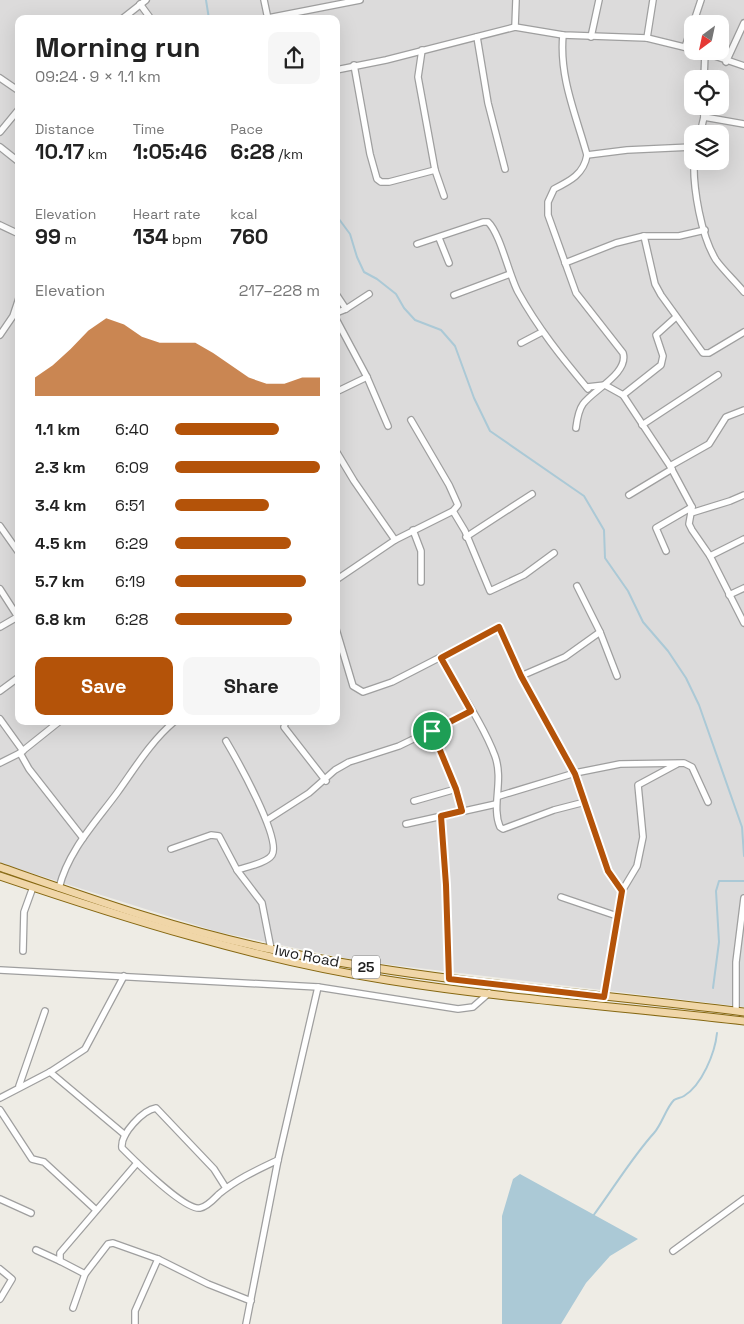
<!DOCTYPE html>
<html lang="en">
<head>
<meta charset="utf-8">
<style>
	:root { --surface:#fff; --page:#f6f6f6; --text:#222; --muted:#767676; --accent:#b45309 }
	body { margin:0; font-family:"Space Grotesk",sans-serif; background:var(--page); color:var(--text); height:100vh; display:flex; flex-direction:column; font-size:19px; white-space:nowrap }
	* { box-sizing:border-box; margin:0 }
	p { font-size:16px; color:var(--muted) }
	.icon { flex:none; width:28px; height:28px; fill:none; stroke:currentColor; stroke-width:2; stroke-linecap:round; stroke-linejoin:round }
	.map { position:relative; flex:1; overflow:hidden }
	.side { position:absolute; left:15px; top:15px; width:325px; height:710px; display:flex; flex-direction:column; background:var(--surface); border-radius:10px; box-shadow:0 5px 20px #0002 }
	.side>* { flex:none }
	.needle { width:32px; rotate:213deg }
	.controls { position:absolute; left:684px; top:15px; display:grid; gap:10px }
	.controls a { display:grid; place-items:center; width:45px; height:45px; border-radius:10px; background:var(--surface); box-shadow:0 5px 20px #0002; font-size:25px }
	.pin { position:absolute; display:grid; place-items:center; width:42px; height:42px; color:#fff; margin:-21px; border:2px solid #fff; border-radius:50%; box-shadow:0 1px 5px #0007 }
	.round { display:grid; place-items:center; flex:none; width:52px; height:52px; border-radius:10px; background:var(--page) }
	.head { display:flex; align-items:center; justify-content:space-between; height:85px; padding:0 20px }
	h1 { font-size:28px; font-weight:700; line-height:38px }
	.stats { display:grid; grid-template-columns:repeat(3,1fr); gap:8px; height:85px; padding:5px 20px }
	.stats div { display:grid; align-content:center }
	.stats b { font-size:21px; font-weight:700 }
	.stats small { font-size:14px; font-weight:400 }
	.stats p { font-size:14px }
	.chart { height:140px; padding:10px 20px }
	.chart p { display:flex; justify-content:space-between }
	.chart svg { width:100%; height:90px; margin-top:5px; fill:var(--accent); opacity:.7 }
	.cta { display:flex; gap:10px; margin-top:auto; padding:10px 20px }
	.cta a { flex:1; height:58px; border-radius:10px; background:var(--accent); color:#fff; font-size:20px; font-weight:700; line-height:58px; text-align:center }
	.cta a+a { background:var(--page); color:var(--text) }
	ul { padding:0 20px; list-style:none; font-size:16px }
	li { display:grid; grid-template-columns:80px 60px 1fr; align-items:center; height:38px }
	li i { height:12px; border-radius:6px; background:var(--accent) }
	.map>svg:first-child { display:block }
</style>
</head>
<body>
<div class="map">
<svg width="744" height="1324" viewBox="0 0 744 1324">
	<rect width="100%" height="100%" fill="#eeece5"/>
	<path fill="#dcdbdb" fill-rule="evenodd" d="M0 0H744V1007L359 961 218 932 0 863ZM19 19H336V721H19ZM692 24H720V51H692ZM692 79H720V106H692ZM692 134H720V161H692Z"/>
	<path fill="#abc9d6" d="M520 1174 638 1239 610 1256 586 1283 561 1324H502V1216L513 1179Z"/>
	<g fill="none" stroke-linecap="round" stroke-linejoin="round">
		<g stroke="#abc9d6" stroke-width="2">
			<path d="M206 0 209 19"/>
			<path d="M336 215 350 234 357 257 364 272 377 279 396 294 404 308 415 320 441 330 455 346 474 398 490 431 584 496 604 530 605 558 628 591 643 622 668 651 686 678 699 705 742 827 744 856"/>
			<path d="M713 988 719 942 716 891 719 881H744"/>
			<path d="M593 1216C613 1189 633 1156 654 1133 662 1124 666 1108 674 1100 676 1098 681 1098 684 1096 702 1085 715 1053 717 1033"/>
		</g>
		<g stroke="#9f9f9f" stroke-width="8">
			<g id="minor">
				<path d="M264 0 268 19"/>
				<path d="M140 4 151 19"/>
				<path d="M268 18 360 0"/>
				<path d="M122 19 146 0"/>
				<path d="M693 24 701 0"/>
				<path d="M515 27 516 0"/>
				<path d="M563 35C559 77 576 115 587 155 584 174 570 181 554 189L548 202V215L576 293 623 353C629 373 593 390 583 404 578 411 577 420 576 428"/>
				<path d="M477 37 488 103 505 169"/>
				<path d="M591 37 599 0"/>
				<path d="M647 38 653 0"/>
				<path d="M685 47 692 26"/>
				<path d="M422 50 418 77 435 170 444 196"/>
				<path d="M700 51 744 66"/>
				<path d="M726 62 744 23"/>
				<path d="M354 65 370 154 377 179 381 182H389L435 170"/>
				<path d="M336 70 386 60 515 27 563 35 647 38 692 49"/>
				<path d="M0 78 19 91"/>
				<path d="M704 79 705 53"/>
				<path d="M704 117 744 124"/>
				<path d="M0 132 19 109"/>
				<path d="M700 134 704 117 703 106"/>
				<path d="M0 147 19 162"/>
				<path d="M587 155 627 150 692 147"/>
				<path d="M694 161C693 188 701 236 716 260 724 271 735 281 744 292"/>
				<path d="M0 225 19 234"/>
				<path d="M644 236 655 284 661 295 703 353H709L744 332"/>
				<path d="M439 238 449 263"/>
				<path d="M417 244 483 222H488C500 233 509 275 518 292 538 328 562 358 588 389"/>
				<path d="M565 263 616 243 644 236H679L705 230"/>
				<path d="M336 294 346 309"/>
				<path d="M454 295 510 274"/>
				<path d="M336 313 346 309 369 294"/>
				<path d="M336 319 367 377 388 426"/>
				<path d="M0 335 13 316 19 298"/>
				<path d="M521 343 542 332"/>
				<path d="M587 387 605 385 623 395 670 466 692 507 689 524 692 530 710 556 744 623"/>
				<path d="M336 392 367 377"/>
				<path d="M623 395 661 365 663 356 656 335 676 317"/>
				<path d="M642 425 718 375"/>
				<path d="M336 451 354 481 395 540"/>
				<path d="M670 466 709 444 726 417 744 410"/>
				<path d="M629 495 672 469"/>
				<path d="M453 511 465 531 490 591 524 575 554 553"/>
				<path d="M691 513 730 501 744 495"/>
				<path d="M0 526 19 553"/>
				<path d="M413 530 421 551V582"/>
				<path d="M466 537 532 494"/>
				<path d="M666 551 656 528 692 507"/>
				<path d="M710 556 744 539"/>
				<path d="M336 580 395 540 453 511 458 505 449 485 411 420"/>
				<path d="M577 586 600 632"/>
				<path d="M0 589 18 617"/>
				<path d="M729 595 744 588"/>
				<path d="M0 627 19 616"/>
				<path d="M336 629 353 686 363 692 392 682 499 627 521 676 575 773 608 871 622 891"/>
				<path d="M441 658C458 688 483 724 495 756 504 781 491 806 500 827L503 829 554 810 585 802"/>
				<path d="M521 676 565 657 600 632 617 676"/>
				<path d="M0 691 19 677"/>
				<path d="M0 719 23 751"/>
				<path d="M286 721 284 727 326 781"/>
				<path d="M432 731 456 789 462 811"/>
				<path d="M226 741C236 758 282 839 272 855 267 863 246 867 237 870"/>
				<path d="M20 753 29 769 83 838"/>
				<path d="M0 763 20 753 60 721"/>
				<path d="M499 796 575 773 620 764 684 763 692 767 708 802"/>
				<path d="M414 801 456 789"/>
				<path d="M441 816 446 885 449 979"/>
				<path d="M267 820 309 793 335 770 349 762 399 746 471 711"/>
				<path d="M406 824 496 804"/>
				<path d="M171 849 211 835 219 836 237 870 262 903 271 949"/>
				<path d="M59 888C68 851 95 823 117 793 135 768 151 741 175 721"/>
				<path d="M561 897 617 916"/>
				<path d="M23 951 24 912 33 887"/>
				<path d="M0 970 318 987 458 1009 473 1007 489 993"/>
				<path d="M604 997 622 891 637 866 643 837 638 785 677 764"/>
				<path d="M736 1011V962L744 898"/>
				<path d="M50 1072 125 1135"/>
				<path d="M19 1086 45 1011"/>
				<path d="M0 1098 50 1072 85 1049 124 976"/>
				<path d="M0 1110 32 1159 44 1162 96 1210"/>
				<path d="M226 1188 214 1169 156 1108C143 1110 120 1134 122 1148 134 1160 185 1211 200 1208 207 1207 214 1199 219 1194 237 1179 257 1170 278 1160"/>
				<path d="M0 1199 31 1213"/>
				<path d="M36 1250 60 1261"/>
				<path d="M673 1251 744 1199"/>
				<path d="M0 1269 12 1279 0 1299"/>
				<path d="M85 1274 60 1261V1253L137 1163"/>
				<path d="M73 1308 85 1274 108 1244 113 1243 158 1259 208 1284 251 1301"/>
				<path d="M135 1324V1311L158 1259"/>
				<path d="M246 1324 278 1160 318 987"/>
			</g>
		</g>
		<g stroke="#866812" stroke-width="9">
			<g id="major">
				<path d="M0 867C89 898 178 930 270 949 427 982 586 992 744 1012"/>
				<path d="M0 876C127 919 254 959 387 980 505 999 625 1007 744 1021"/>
			</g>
		</g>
		<use href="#minor" stroke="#fff" stroke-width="5.5"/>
		<use href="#major" stroke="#f0d6a8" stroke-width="7"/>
	</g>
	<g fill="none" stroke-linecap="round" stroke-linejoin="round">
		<g stroke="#fff" stroke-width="10">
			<path id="route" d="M499 627 521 676 575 774 608 871 622 891 604 997 449 979 446 885 441 816 462 811 456 789 432 731 471 711 441 658Z"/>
		</g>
		<use href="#route" stroke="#b45309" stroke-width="6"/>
	</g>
	<g text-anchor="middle" stroke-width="4.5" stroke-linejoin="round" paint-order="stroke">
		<rect fill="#fff" stroke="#626262" stroke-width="1" x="352" y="955.5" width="28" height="23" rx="4"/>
		<g font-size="14" font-weight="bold" fill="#1e1e1e">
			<text x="366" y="972">25</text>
		</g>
		<g font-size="15" fill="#1e1e1e" stroke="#fff">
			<text transform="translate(307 956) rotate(11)" y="5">Iwo Road</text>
		</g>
	</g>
</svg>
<div class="controls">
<a><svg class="needle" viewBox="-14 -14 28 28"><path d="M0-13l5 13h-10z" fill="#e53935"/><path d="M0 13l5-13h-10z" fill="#767676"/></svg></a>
<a><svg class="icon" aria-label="locate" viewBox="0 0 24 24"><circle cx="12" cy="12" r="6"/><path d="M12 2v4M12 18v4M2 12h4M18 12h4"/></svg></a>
<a><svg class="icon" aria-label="layers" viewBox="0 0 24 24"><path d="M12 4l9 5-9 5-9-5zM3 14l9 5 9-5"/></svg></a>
</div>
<div class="pin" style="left:432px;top:731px;background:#1e9e55"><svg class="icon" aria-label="arrive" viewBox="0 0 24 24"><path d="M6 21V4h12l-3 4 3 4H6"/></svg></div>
<section class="side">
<div class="head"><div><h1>Morning run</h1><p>09:24 · 9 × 1.1 km</p></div><a class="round"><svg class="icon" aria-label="share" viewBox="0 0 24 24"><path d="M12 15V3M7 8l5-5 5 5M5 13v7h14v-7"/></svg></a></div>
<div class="stats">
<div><p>Distance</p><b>10.17<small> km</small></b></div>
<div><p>Time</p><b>1:05:46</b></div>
<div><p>Pace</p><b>6:28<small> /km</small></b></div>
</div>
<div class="stats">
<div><p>Elevation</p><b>99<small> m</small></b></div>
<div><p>Heart rate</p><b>134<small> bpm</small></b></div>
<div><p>kcal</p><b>760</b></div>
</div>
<div class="chart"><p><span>Elevation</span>217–228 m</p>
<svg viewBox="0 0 160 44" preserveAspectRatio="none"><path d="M0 44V35L10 29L20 21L30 12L40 6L50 9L60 15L70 18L80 18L90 18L100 23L110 29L120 35L130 38L140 38L150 35L160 35V44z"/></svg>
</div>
<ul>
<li><b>1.1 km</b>6:40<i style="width:72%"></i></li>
<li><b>2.3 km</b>6:09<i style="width:100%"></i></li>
<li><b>3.4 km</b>6:51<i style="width:65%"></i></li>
<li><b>4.5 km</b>6:29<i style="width:80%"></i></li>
<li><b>5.7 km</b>6:19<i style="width:90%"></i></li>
<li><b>6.8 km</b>6:28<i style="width:81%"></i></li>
</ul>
<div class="cta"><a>Save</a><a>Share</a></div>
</section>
</div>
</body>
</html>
